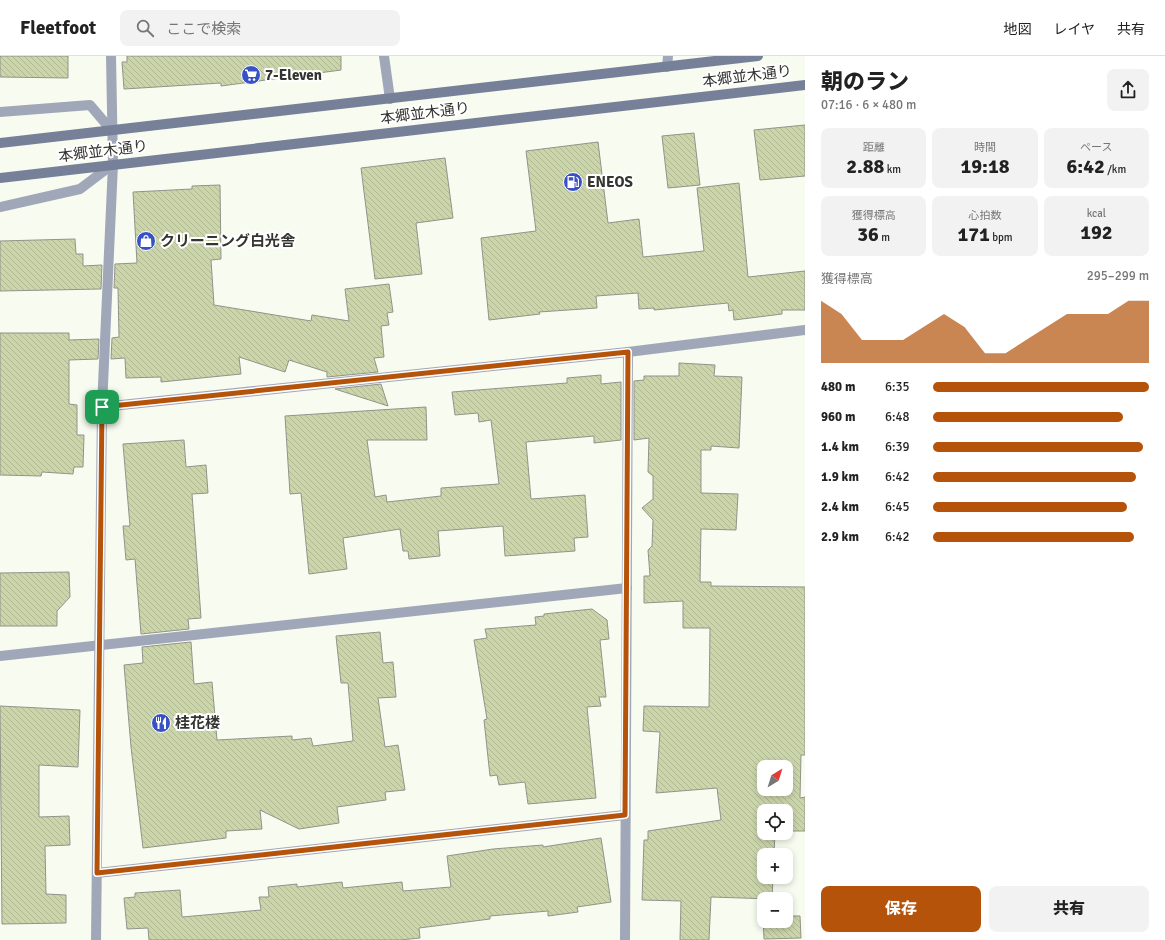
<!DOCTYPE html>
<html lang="ja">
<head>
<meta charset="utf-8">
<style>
	:root { --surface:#fff; --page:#f2f2f2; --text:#222; --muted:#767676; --line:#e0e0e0; --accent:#b45309 }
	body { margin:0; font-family:Signika,"Noto Sans JP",sans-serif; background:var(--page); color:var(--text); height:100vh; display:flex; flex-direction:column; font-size:15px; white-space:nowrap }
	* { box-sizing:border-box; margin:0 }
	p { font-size:13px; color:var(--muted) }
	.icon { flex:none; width:22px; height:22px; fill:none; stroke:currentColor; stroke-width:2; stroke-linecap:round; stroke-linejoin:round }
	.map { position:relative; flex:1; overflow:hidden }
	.drawer { display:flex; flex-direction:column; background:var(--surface); width:360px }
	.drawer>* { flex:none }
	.needle { width:26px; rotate:38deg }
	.fabs { position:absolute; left:757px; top:704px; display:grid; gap:8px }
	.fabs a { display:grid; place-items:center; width:36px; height:36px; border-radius:8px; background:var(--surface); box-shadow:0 2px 6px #0003; font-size:20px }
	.pin { position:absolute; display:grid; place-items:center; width:34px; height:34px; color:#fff; margin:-17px; border-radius:8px; box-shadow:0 2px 6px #0006 }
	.round { display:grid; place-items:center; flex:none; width:42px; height:42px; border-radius:8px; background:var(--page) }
	.headline { display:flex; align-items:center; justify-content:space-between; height:68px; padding:0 16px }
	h1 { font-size:22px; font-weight:800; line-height:30px }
	.figures { display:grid; grid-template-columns:repeat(3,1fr); gap:6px; height:68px; padding:4px 16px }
	.figures div { display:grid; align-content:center; border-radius:8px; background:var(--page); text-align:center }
	.figures b { font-size:20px; font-weight:800 }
	.figures small { font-size:11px; font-weight:400 }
	.figures p { font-size:11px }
	.chart { height:112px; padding:8px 16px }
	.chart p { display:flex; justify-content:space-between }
	.chart svg { width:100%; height:72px; margin-top:4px; fill:var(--accent); opacity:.7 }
	.primary-button { display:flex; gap:8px; margin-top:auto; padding:8px 16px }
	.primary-button a { flex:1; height:46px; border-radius:8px; background:var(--accent); color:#fff; font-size:16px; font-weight:800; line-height:46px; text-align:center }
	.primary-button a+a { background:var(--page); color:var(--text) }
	ul { padding:0 16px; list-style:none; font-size:13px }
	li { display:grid; grid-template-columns:64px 48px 1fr; align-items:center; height:30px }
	li i { height:10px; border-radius:5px; background:var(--accent) }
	header { display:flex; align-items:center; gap:24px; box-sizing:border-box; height:56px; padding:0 20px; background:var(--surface); border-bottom:1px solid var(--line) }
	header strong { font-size:19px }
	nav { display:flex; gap:22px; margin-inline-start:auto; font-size:14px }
	.search { width:280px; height:36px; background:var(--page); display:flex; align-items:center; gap:10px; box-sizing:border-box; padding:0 14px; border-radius:8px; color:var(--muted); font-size:15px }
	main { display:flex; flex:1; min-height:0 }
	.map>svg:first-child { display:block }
</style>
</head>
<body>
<header>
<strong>Fleetfoot</strong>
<div class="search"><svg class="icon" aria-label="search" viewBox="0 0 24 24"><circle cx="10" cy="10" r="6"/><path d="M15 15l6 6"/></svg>ここで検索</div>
<nav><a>地図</a><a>レイヤ</a><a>共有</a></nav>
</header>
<main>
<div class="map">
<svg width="805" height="884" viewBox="0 0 805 884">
	<defs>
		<pattern id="building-back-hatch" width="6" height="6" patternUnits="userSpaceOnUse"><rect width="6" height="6" fill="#cbd5aa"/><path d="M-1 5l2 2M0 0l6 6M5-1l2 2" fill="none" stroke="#afb793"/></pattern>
	</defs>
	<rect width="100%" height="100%" fill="#f8fbef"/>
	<g fill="url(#building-back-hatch)" stroke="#919489" fill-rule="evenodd">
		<path d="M0 0H68V22L0 21Z"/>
		<path d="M127 0H341V14L221 30V27L124 33 122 6H127Z"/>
		<path d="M805 69V120L760 124 754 74Z"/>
		<path d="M694 77 700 129 668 132 662 80Z"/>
		<path d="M598 86 608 167 639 163 643 201 704 195 697 132 739 127 748 221 805 215V254H782V258L734 264 733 254 729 255 728 247 654 254V252L639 253 638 237 596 240 597 252 539 256 540 258 489 264 481 182 536 175 526 95Z"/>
		<path d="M445 102 453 162 416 167 422 218 375 223 361 112Z"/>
		<path d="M220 129 221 203 211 204 214 249 311 265 312 259 349 265 345 233 389 228 393 256 387 257 389 269 381 270 384 301 374 302 378 316 327 321V316L289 304 285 316 239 301 241 318 161 326V321L126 322 125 302 111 303 112 282 119 281 118 232H114L115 208 137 207 133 136 192 133V130Z"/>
		<path d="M75 183 76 198H83V210L102 209 101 233 0 235V185Z"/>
		<path d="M0 277H69V284L99 283 98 303 69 304V348L77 349V379H84L83 411H74L73 418 42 416 41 420 0 419Z"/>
		<path d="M679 307 715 309 714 320 742 321 739 392 711 390V394H701V437L738 438 736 474 701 473 700 526H711V530L805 531V699H801L800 742 805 741V775H786V755H764V777H775L774 799H764V821H773L772 843 711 841 709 884H680L681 845 642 844 644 784H648V775L721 764 717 732 656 737 660 676 643 675 644 650 709 651 710 572H683V545L644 547V520H650L648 494 652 490 653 464 642 452 653 443V420L648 416 649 382 634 384V325L644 324V320H679ZM764 711H786V733H764Z"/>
		<path d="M601 319V328L621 326V384L594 387V380L526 386 531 443 585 439 588 481 574 482 575 495 505 500 503 470 438 475 440 500 409 503 408 495H403L400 473 343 482 347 513 309 518 301 437 290 438 285 360 426 351 427 384H367L375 441 386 439 387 446 441 440V432L499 428 491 364 479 366 478 357 455 359 452 336 567 327V322Z"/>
		<path d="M381 328 388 350 335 333Z"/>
		<path d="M184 384 186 411 206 409 208 437 192 438 201 562 188 563 189 573 141 578 135 503 126 504 123 470H130L123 388Z"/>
		<path d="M69 516 70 541 57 555V570H0V517Z"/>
		<path d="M592 553 607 564 609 583 600 584 606 641H599L601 650 587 651 596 742 528 748 525 726 499 729 497 719 490 720 484 664 487 663 474 584 487 582 485 573 536 569 535 561 544 560V558Z"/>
		<path d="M380 576 383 607 393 606 396 641 378 642 385 691 398 689 405 734 385 736 386 744 337 751 339 767 299 773 260 754 262 773 226 775V782L143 792 131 691 124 609 143 607 142 591 191 586 194 628 212 626 217 684 292 680V684L311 682 313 690 353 685 348 627H341L336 580Z"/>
		<path d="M0 650 80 654 78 711 39 709V761L69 760 70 789 45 790 46 838 66 839V867L2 868Z"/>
		<path d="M601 782 611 846 577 851 578 856 548 860V855L490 860V863L419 872 420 882 400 884H149L148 872 127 873 124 842 135 841V837L180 834 182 861 261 854 259 841H269L268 831 297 828V831L342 826 343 832 402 826 403 835 451 831 447 800 493 793 543 789V791Z"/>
		<path d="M763 860 764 865H786V860H800L801 882 764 883Z"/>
	</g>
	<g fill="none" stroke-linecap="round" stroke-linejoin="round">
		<g stroke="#a0a7b8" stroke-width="10">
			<path d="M384 0 390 43"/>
			<path d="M667 11 668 0"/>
			<path d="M0 56 90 49 112 75"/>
			<path d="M0 151 80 133 113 108"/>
			<path d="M102 351 628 296 805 274"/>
			<path d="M0 600 627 532"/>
			<path d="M97 817 625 759"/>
			<path d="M96 884 102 351 113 108 111 0"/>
			<path d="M625 884 628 296"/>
		</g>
		<g stroke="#768099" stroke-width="10">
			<path d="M0 87 758 0"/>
			<path d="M0 122 805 29"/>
		</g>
	</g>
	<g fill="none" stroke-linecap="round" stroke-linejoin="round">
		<g stroke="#fff" stroke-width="8">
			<path id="route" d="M628 296 625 759 97 817 102 351Z"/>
		</g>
		<use href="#route" stroke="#b45309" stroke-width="5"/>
	</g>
	<defs>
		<g id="supermarket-disc" transform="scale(1)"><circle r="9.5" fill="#3851c3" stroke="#fff"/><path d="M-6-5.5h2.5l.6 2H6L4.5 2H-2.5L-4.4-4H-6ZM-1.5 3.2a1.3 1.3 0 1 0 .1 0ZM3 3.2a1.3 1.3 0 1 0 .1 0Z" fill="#fff"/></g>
		<g id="fuel-disc" transform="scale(1)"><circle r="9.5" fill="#3851c3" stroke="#fff"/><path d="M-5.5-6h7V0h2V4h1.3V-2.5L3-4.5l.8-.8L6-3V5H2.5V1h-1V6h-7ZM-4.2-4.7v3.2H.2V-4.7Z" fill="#fff"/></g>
		<g id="shop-disc" transform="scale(1)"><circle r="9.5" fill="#3851c3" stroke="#fff"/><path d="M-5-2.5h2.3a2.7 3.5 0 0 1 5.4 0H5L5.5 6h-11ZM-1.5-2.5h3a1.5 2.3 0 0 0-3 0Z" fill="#fff"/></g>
		<g id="restaurant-disc" transform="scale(1)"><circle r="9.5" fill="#3851c3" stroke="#fff"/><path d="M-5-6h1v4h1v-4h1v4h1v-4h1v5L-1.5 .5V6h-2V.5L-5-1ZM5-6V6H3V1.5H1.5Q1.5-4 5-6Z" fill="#fff"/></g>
	</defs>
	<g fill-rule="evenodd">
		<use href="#supermarket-disc" x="251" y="19"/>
		<use href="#fuel-disc" x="573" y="126"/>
		<use href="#shop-disc" x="146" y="185"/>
		<use href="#restaurant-disc" x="161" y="667"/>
	</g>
	<g text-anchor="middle" stroke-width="4" stroke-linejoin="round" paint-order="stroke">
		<g font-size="15" font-weight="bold" fill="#343531" stroke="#fff" text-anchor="start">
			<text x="265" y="24">7-Eleven</text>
			<text x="587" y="131">ENEOS</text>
			<text x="160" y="190">クリーニング白光舎</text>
			<text x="175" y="672">桂花楼</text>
		</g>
		<g font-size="15" fill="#343531" stroke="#fff">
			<text transform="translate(747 20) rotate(-7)" y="5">本郷並木通り</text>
			<text transform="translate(425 57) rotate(-7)" y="5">本郷並木通り</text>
			<text transform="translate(103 95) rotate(-7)" y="5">本郷並木通り</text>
		</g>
	</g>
</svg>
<div class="fabs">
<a><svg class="needle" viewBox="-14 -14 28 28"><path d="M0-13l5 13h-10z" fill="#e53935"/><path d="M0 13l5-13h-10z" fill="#767676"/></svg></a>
<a><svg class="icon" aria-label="locate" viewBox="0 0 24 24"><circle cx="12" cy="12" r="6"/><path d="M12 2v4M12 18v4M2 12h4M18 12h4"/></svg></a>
<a>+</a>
<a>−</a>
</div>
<div class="pin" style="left:102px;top:351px;background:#1e9e55"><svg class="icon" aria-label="arrive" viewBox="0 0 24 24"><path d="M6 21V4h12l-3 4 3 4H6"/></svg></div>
</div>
<section class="drawer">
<div class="headline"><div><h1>朝のラン</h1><p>07:16 · 6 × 480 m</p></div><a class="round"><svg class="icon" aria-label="share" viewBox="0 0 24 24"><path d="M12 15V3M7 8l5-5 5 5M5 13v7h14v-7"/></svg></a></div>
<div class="figures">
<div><p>距離</p><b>2.88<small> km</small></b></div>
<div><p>時間</p><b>19:18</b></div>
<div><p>ペース</p><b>6:42<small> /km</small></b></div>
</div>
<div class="figures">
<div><p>獲得標高</p><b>36<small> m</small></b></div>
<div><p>心拍数</p><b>171<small> bpm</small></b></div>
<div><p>kcal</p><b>192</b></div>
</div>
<div class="chart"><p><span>獲得標高</span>295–299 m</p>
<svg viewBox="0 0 160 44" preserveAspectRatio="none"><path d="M0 44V6L10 14L20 30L30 30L40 30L50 22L60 14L70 22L80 38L90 38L100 30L110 22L120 14L130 14L140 14L150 6L160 6V44z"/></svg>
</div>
<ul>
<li><b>480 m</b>6:35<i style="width:100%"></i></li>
<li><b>960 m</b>6:48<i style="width:88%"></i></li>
<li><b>1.4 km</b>6:39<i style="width:97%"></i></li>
<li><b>1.9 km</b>6:42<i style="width:94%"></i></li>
<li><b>2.4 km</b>6:45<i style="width:90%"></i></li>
<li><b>2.9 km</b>6:42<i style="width:93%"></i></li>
</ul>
<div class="primary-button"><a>保存</a><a>共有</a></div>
</section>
</main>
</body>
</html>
